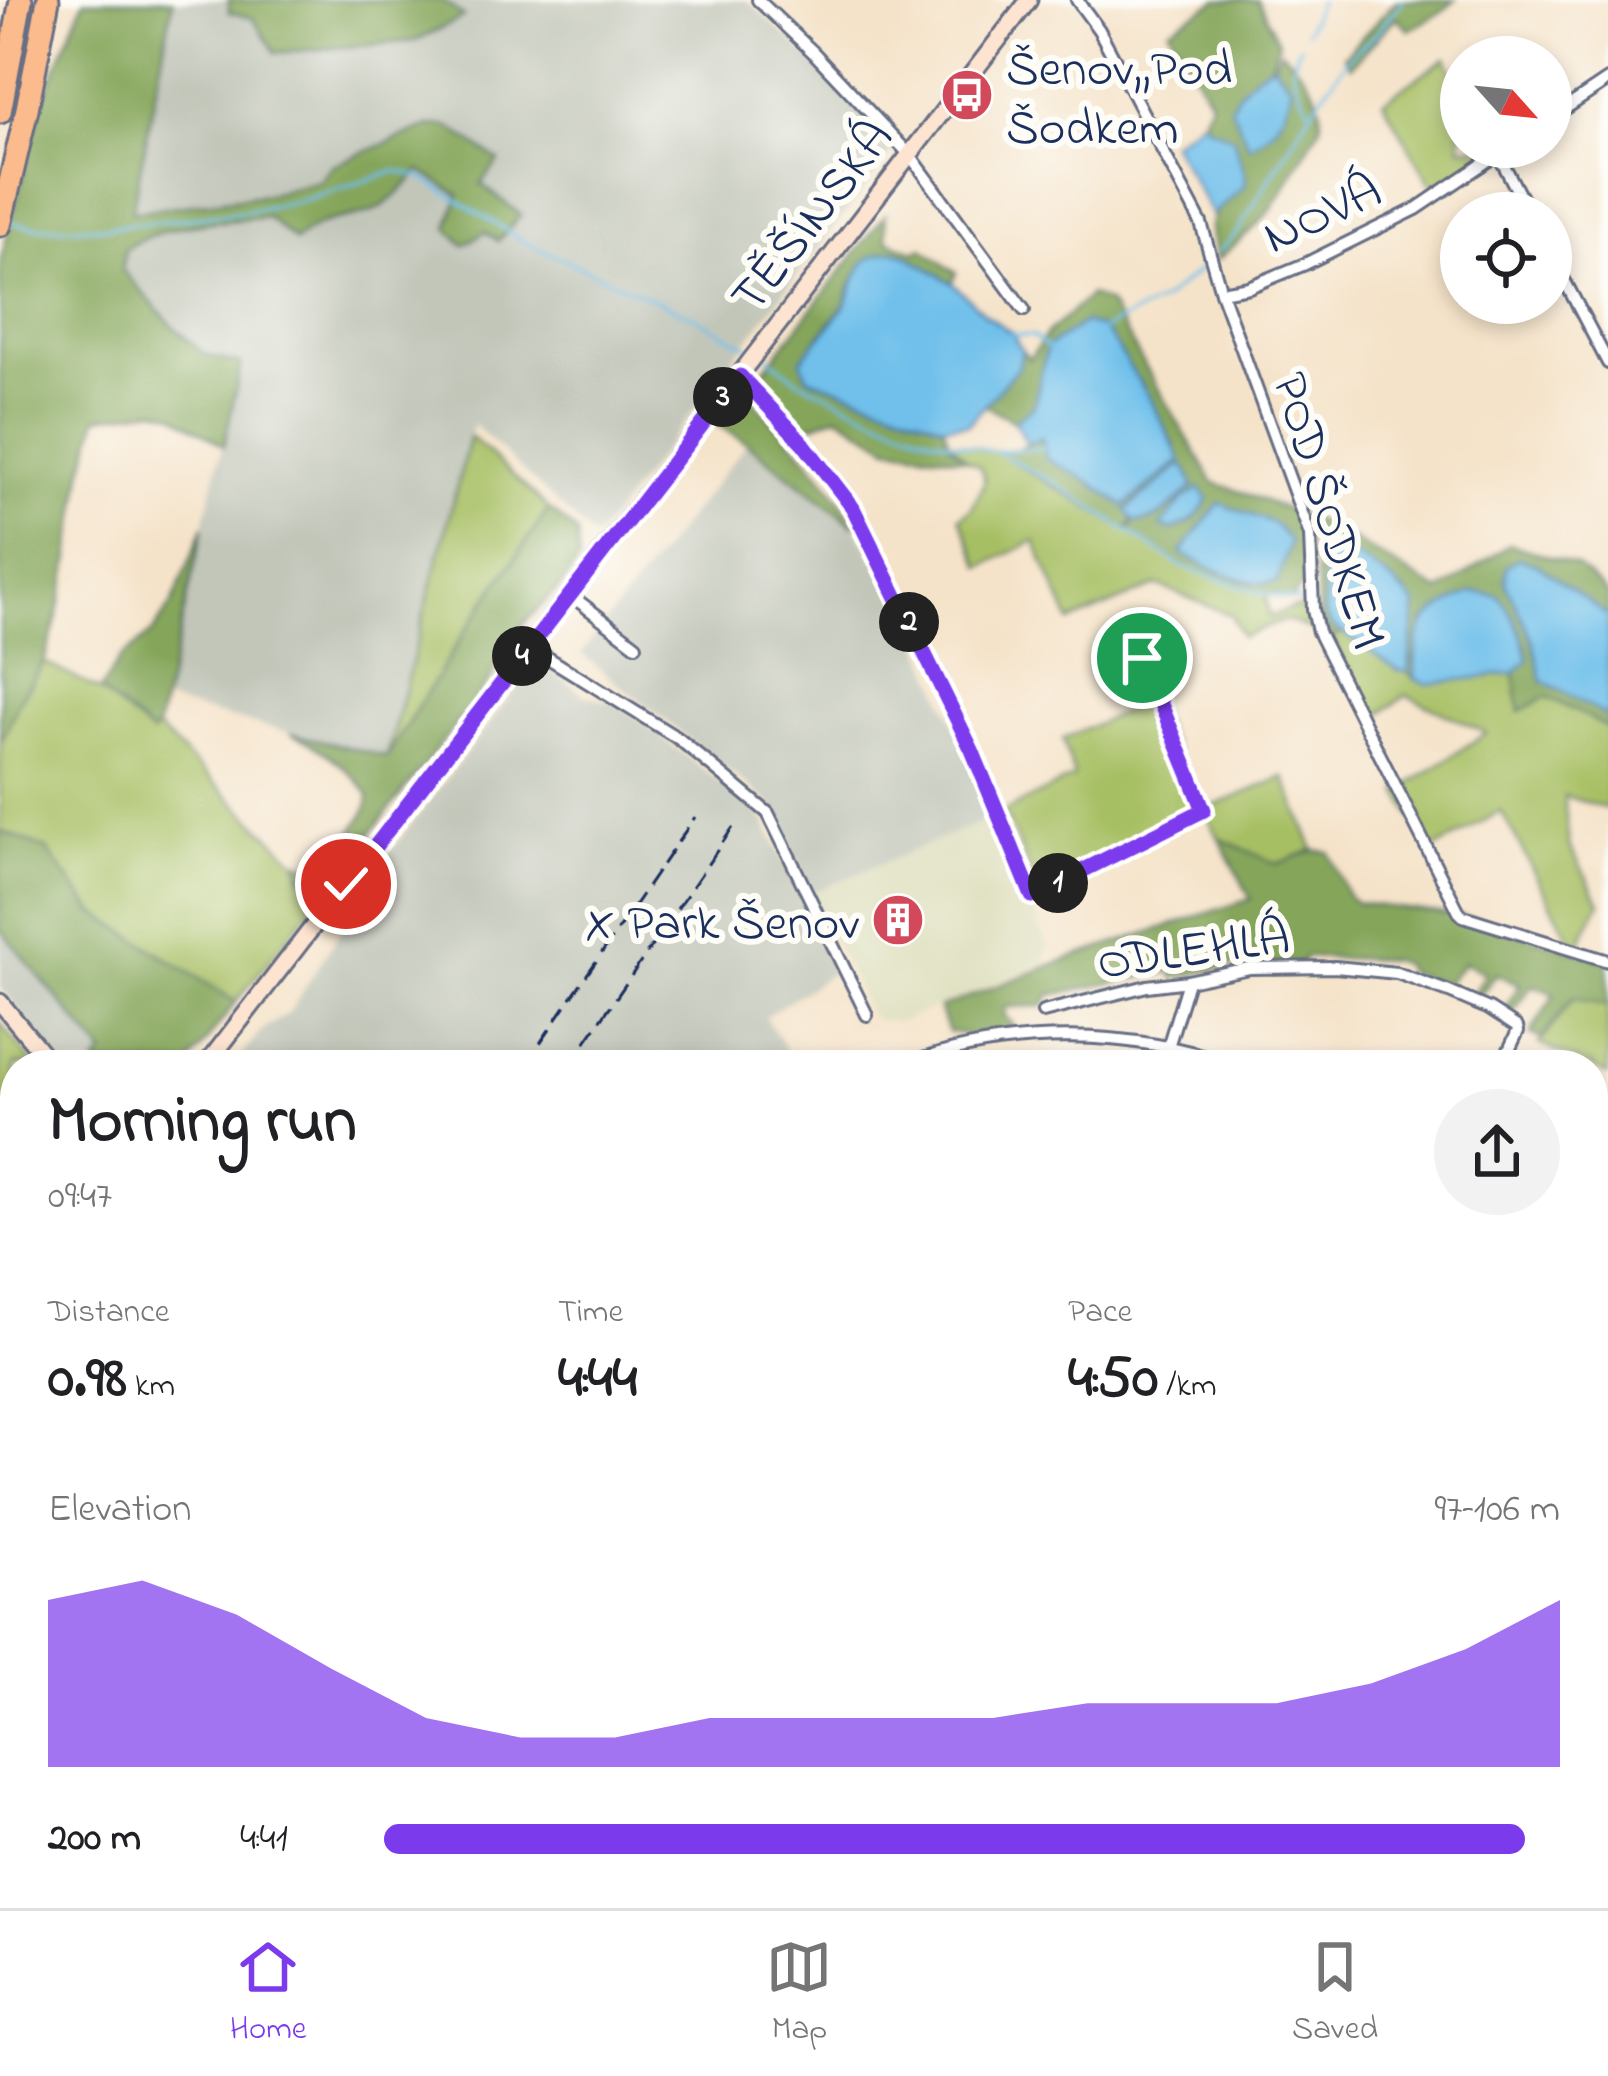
<!DOCTYPE html>
<html lang="en">
<head>
<meta charset="utf-8">
<style>
	:root { --surface:#fff; --page:#f2f2f2; --text:#202124; --muted:#757577; --line:#e0e0e0; --accent:#7c3aed }
	body { margin:0; font-family:"Indie Flower",sans-serif; background:var(--page); color:var(--text); height:100vh; display:flex; flex-direction:column; font-size:45px; white-space:nowrap }
	* { box-sizing:border-box; margin:0 }
	p { font-size:39px; color:var(--muted) }
	.icon { flex:none; width:66px; height:66px; fill:none; stroke:currentColor; stroke-width:2; stroke-linecap:round; stroke-linejoin:round }
	.map { position:relative; flex:1; overflow:hidden }
	.details { position:absolute; left:0px; top:1050px; width:1608px; height:858px; display:flex; flex-direction:column; background:var(--surface); border-radius:48px 48px 0 0; box-shadow:0 6px 18px #0003 }
	.details>* { flex:none }
	.needle { width:78px; rotate:117deg }
	.fabs { position:absolute; left:1440px; top:36px; display:grid; gap:24px }
	.fabs a { display:grid; place-items:center; width:132px; height:132px; border-radius:50%; background:var(--surface); box-shadow:0 6px 18px #0003; font-size:60px }
	.pin { position:absolute; display:grid; place-items:center; width:102px; height:102px; color:#fff; margin:-51px; border:6px solid #fff; border-radius:50%; box-shadow:0 3px 12px #0007 }
	.km { position:absolute; width:60px; height:60px; margin:-30px; border-radius:50%; background:#222; color:#fff; font-size:33px; line-height:60px; text-align:center }
	.round { display:grid; place-items:center; flex:none; width:126px; height:126px; border-radius:63px; background:var(--page) }
	.overview { display:flex; align-items:center; justify-content:space-between; height:204px; padding:0 48px }
	h1 { font-size:66px; font-weight:800; line-height:90px }
	.stats { display:grid; grid-template-columns:repeat(3,1fr); gap:18px; height:204px; padding:12px 48px }
	.stats div { display:grid; align-content:center }
	.stats b { font-size:60px; font-weight:800 }
	.stats small { font-size:33px; font-weight:400 }
	.stats p { font-size:33px }
	.chart { height:336px; padding:24px 48px }
	.chart p { display:flex; justify-content:space-between }
	.chart svg { width:100%; height:216px; margin-top:12px; fill:var(--accent); opacity:.7 }
	ul { padding:0 48px; list-style:none; font-size:39px }
	li { display:grid; grid-template-columns:192px 144px 1fr; align-items:center; height:90px }
	li i { height:30px; border-radius:15px; background:var(--accent) }
	.menu { display:flex; justify-content:space-around; align-items:center; height:168px; border-top:3px solid var(--line); background:var(--surface); font-size:33px; color:var(--muted) }
	.menu a { display:grid; justify-items:center; gap:6px }
	.menu .active { color:var(--accent) }
	.map>svg:first-child { display:block }
</style>
</head>
<body>
<div class="map">
<svg width="1608" height="1908" viewBox="0 0 1608 1908">
	<rect width="100%" height="100%" fill="#fdfcf7"/>
	<filter id="ink" filterUnits="userSpaceOnUse"><feTurbulence type="fractalNoise" baseFrequency=".00833" numOctaves="2"/><feDisplacementMap in="SourceGraphic" scale="24" xChannelSelector="R" yChannelSelector="G"/><feConvolveMatrix kernelMatrix="1 2 1 2 8 2 1 2 1" color-interpolation-filters="sRGB"/></filter>
	<filter id="wash" filterUnits="userSpaceOnUse"><feTurbulence type="fractalNoise" baseFrequency=".004" numOctaves="4" result="noise"/><feDisplacementMap in="SourceGraphic" scale="48" xChannelSelector="R" yChannelSelector="G"/><feGaussianBlur stdDeviation="2.7" result="paint"/><feColorMatrix in="noise" values="0 0 0 0 0 0 0 0 0 0 0 0 0 0 0 0 0 1.4 0 .05"/><feComposite in="paint" operator="in"/></filter>
	<g filter="url(#wash)">
		<rect width="100%" height="100%" fill="#f5e3c9"/>
		<g fill="#dddebc">
			<path d="M993 817 1048 943 1049 953 1043 962 1031 969 899 1022 877 1020 870 1014 811 893Z"/>
			<path d="M1116 1893H1484L1486 1908H1133Z"/>
		</g>
		<g fill="#c2c6b9">
			<path d="M173 0H229V12L463 16 442 0H746L901 140 595 539 473 424 387 757 163 701 241 364 205 355 172 326 122 270 125 249 140 239 171 227 267 217 295 240 313 225 375 210 389 201 420 171 460 195 448 227 498 162 332 166 321 181 264 195 131 212Z"/>
			<path d="M747 443 855 526 907 611 993 817 811 893 771 804 581 654Z"/>
			<path d="M534 665H545L583 694 620 705 758 812 764 821 837 969 765 1017 796 1065H234L261 1031 289 1013 390 852Z"/>
			<path d="M0 929 104 1055 95 1065H63L0 987Z"/>
			<path d="M0 1203 15 1215V1285L0 1311Z"/>
			<path d="M13 1332 15 1463 0 1479V1350Z"/>
		</g>
		<g fill="#a7bf64" stroke="#617761" stroke-width="3">
			<path d="M1446 58 1461 88V147H1491L1493 152 1435 191 1383 101Z"/>
			<path d="M470 436 549 509 466 630 387 757Z"/>
			<path d="M949 441 997 452 1125 529 1134 520 1135 522 1128 530 1181 566 1266 594 1269 617 1295 608 1313 609 1318 632 1285 620 1242 637 1231 615 1157 585 1070 622 1035 541 981 567 960 517 972 508 985 481 980 467 966 459Z"/>
			<path d="M1344 633 1399 671 1408 672 1415 679 1427 684 1514 673 1517 686 1545 696 1608 728V809L1564 796 1569 845 1600 902 1576 950 1501 811 1430 852 1399 791 1486 733 1406 695 1375 718 1331 637Z"/>
			<path d="M44 662 100 691 151 734 157 728 296 861 301 874 320 898 236 1002 93 911 46 849 0 831V744L19 701Z"/>
			<path d="M1153 699 1199 808 1037 887 1004 812 1074 777 1063 739Z"/>
			<path d="M1284 777 1314 850 1277 864 1219 838 1204 810Z"/>
			<path d="M1573 998 1608 1006V1075L1593 1068V1065H1586L1539 1044Z"/>
			<path d="M0 1023 35 1065H15V1215L0 1203Z"/>
			<path d="M0 1610 15 1613V1843L0 1815Z"/>
			<path d="M1380 1893H1546L1544 1908H1396Z"/>
		</g>
		<g fill="#85a65a" stroke="#506a5c" stroke-width="3" fill-rule="evenodd">
			<path d="M84 0H173L132 212 264 195 320 181 331 166 429 126 450 127 499 161 481 184 521 215 498 241 485 232 464 245 448 228 459 195 420 171C407 184 393 202 375 210 343 223 324 214 295 241L267 217C219 222 167 221 125 249L122 270 173 326 205 355 241 364 224 446 172 413 157 409 98 417 83 473 68 571 54 629 44 662 19 701 0 744V262L43 98Z"/>
			<path d="M229 0H442L464 17 415 41 276 53 252 18 229 12Z"/>
			<path d="M1218 0H1258L1279 43 1269 66 1252 77 1291 85 1273 64 1281 50C1301 69 1325 95 1321 125L1271 210 1253 229 1217 260C1205 212 1210 217 1245 185 1247 168 1236 156 1233 138L1208 126 1202 120 1211 102 1169 29Z"/>
			<path d="M1397 0H1456L1439 14 1409 30 1396 17 1351 66 1344 56Z"/>
			<path d="M885 215 887 240 915 252 922 248 956 273 952 283 904 254 853 280 845 304 801 360 808 377 943 425 950 445 966 459 889 447 838 415 797 431 755 382Z"/>
			<path d="M1090 295 1108 303 1213 482 1303 515 1312 580 1302 586 1291 600 1254 591 1181 566 1128 531 1135 522C1158 524 1176 502 1192 487L1182 464 1127 510 1134 520 1126 530 997 452 1018 449 1042 437 1089 481 1124 506 1175 446 1140 381 1034 406 1014 421 984 405 1018 367 1022 351 1029 359 1048 333ZM1219 504 1272 523 1277 582C1250 588 1204 566 1181 552Z"/>
			<path d="M744 390C782 432 830 475 855 526L747 443 716 424Z"/>
			<path d="M549 509 577 533 579 560 563 584 520 627 501 655 490 681 320 898 301 874 296 861C305 864 307 867 316 863 336 855 370 816 369 795 347 766 323 748 290 733L387 757 466 630Z"/>
			<path d="M1310 518 1332 527 1440 592 1510 544 1577 566 1608 594V728L1546 696 1520 712 1514 673 1528 660 1525 643 1498 595 1424 621 1415 662V679L1408 672 1411 660 1405 592 1329 542 1332 626 1344 633 1331 637 1319 617 1315 536Z"/>
			<path d="M204 526 157 728 152 734 100 691 120 659 152 633 172 604Z"/>
			<path d="M0 831 46 849 92 911 236 1002 189 1065H95L104 1054 0 929Z"/>
			<path d="M1219 838 1277 864 1314 850 1329 852 1348 896 1357 903 1463 916 1608 961V1006L1573 998 1542 1039 1530 1034 1555 994 1532 985 1508 1020 1501 1016 1520 984 1496 974 1474 1003 1468 1000 1486 974 1464 962 1446 984 1406 972 1403 965 1392 960 1304 957 1302 964 1270 966 1266 959 1174 978 1173 971 1050 995 1044 1006 1005 1007V1017L1012 1023 1013 1029 971 1035 948 1032 939 1008 1068 959 1251 899Z"/>
			<path d="M0 1507 4 1508 15 1522V1613L0 1610Z"/>
			<path d="M1594 1536 1608 1548V1658L1593 1656Z"/>
			<path d="M0 1815 15 1843V1893H22V1908H0Z"/>
		</g>
		<g fill="#6fc0eb" stroke="#4578a4" stroke-width="3">
			<path d="M1273 64 1291 85C1290 110 1272 135 1249 146L1231 107C1240 86 1254 74 1273 64Z"/>
			<path d="M1202 120 1208 126 1234 138C1236 156 1247 168 1245 185L1212 215 1171 142Z"/>
			<path d="M894 251 904 254 952 283 985 314 1012 333 1022 351 1018 367 968 424 943 425 807 377 801 360C815 342 834 324 845 305 860 278 853 255 894 251Z"/>
			<path d="M1084 323 1101 328 1109 336 1150 398 1181 460 1124 506 1089 481 1046 458 1042 438 1027 443 1014 421 1034 406 1047 347Z"/>
			<path d="M1182 464 1188 472 1193 487C1176 501 1158 524 1135 522L1126 510Z"/>
			<path d="M1200 488 1208 500C1199 516 1189 524 1172 530L1161 526 1183 500Z"/>
			<path d="M1219 503 1273 523 1290 542 1277 582C1250 588 1204 566 1181 553Z"/>
			<path d="M1324 540C1356 555 1393 578 1416 605L1408 672 1399 671 1332 626 1325 613Z"/>
			<path d="M1519 558 1538 565 1608 616V717L1542 680 1533 641 1505 582 1506 566Z"/>
			<path d="M1474 592 1498 595C1513 614 1524 637 1528 660L1514 673 1427 684 1415 679C1415 620 1423 615 1474 592Z"/>
		</g>
		<g fill="none" stroke-linecap="round" stroke-linejoin="round">
			<g stroke="#6fc0eb" stroke-width="3">
				<path d="M1306 31 1320 0"/>
				<path d="M1300 45C1286 75 1295 81 1309 108"/>
				<path d="M9 222 35 227H108L244 212 302 200 397 171 421 177 528 244 698 319 749 347"/>
				<path d="M1218 252 1237 233 1311 111 1351 55 1374 36 1403 0"/>
				<path d="M1100 331 1163 300 1204 266"/>
				<path d="M1008 334 1033 336 1048 348"/>
				<path d="M768 357 798 380 876 417 933 438 997 452 1056 484 1181 566 1254 591 1306 603"/>
				<path d="M998 451 1043 448"/>
			</g>
		</g>
	</g>
	<g filter="url(#ink)">
		<g fill="none" stroke-linecap="round" stroke-linejoin="round">
			<g stroke="#676e83" stroke-width="16">
				<g id="street">
					<path d="M758 0 813 52 910 155 1024 310"/>
					<path d="M1077 0 1099 30 1201 223 1221 292 1310 535 1313 609 1318 632 1459 912 1463 916 1608 961"/>
					<path d="M1551 118 1608 80"/>
					<path d="M1498 154 1529 213"/>
					<path d="M1551 255 1608 363"/>
					<path d="M1221 292 1249 287 1305 264 1416 209 1508 147"/>
					<path d="M739 376 803 443 853 508 972 750 1032 896 1204 810 1142 658"/>
					<path d="M569 594 636 645"/>
					<path d="M529 646 679 739 768 813 867 1015"/>
					<path d="M1043 1012 1147 986 1188 981 1249 968 1335 967 1397 973 1449 992 1489 1009 1517 1027 1518 1031 1502 1065"/>
					<path d="M1168 1047 1188 981"/>
					<path d="M906 1065C1009 1026 1132 1030 1235 1065"/>
					<path d="M1593 1332 1608 1351"/>
					<path d="M0 1333 15 1314"/>
					<path d="M1593 1348 1608 1333"/>
					<path d="M1593 1656 1608 1658"/>
					<path d="M155 1893 168 1908"/>
					<path d="M345 1893 360 1908"/>
					<path d="M547 1893 562 1908"/>
					<path d="M1105 1893 1122 1908"/>
					<path d="M229 1908 248 1893"/>
					<path d="M331 1908 345 1893"/>
					<path d="M422 1908 437 1893"/>
					<path d="M515 1908 529 1893"/>
					<path d="M719 1908 737 1893"/>
					<path d="M949 1908 968 1893"/>
					<path d="M1566 1908 1567 1893"/>
				</g>
			</g>
			<g stroke="#676e83" stroke-width="21">
				<g id="secondary">
					<path d="M0 1002 52 1065"/>
					<path d="M206 1065 1029 0"/>
					<path d="M738 1893 750 1908"/>
					<path d="M75 1908 76 1893"/>
				</g>
			</g>
			<g stroke="#676e83" stroke-width="27">
				<g id="highway">
					<path d="M0 112 21 0"/>
					<path d="M0 225 27 109 48 0"/>
				</g>
			</g>
			<use href="#street" stroke="#fff" stroke-width="10"/>
			<use href="#secondary" stroke="#fde4d1" stroke-width="15"/>
			<use href="#highway" stroke="#fbbb8d" stroke-width="21"/>
			<g stroke="#1b2f5e" stroke-width="3" stroke-dasharray="18 9" stroke-linecap="butt">
				<path d="M525 1065 695 817"/>
				<path d="M570 1065 736 823"/>
				<path d="M0 1489 15 1472"/>
			</g>
		</g>
	</g>
	<g fill="none" stroke-linecap="round" stroke-linejoin="round" filter="url(#ink)">
		<g stroke="#fff" stroke-width="24">
			<path id="route" d="M346 884 740 376 803 443 853 508 972 750 1032 896 1204 810 1142 658"/>
		</g>
		<use href="#route" stroke="#7c3aed" stroke-width="15"/>
	</g>
	<defs>
		<g id="bus-disc" transform="scale(2.7)"><circle r="9.5" fill="#d1495b" stroke="#fdfcf7"/><path d="M-5-6H5V4H4V6H2V4H-2V6H-4V4H-5ZM-3.5-4V0h7V-4ZM-3.5 1.2v1.5H-2V1.2ZM2 1.2v1.5H3.5V1.2Z" fill="#fff"/></g>
		<g id="building-disc" transform="scale(2.7)"><circle r="9.5" fill="#d1495b" stroke="#fdfcf7"/><path d="M-4-6H4V6H1V3H-1V6H-4ZM-2.5-4.3h1.7v1.8h-1.7ZM.8-4.3h1.7v1.8H.8ZM-2.5-1h1.7V.8h-1.7ZM.8-1h1.7V.8H.8Z" fill="#fff"/></g>
	</defs>
	<g fill-rule="evenodd">
		<use href="#bus-disc" x="967" y="95"/>
		<use href="#building-disc" x="898" y="920"/>
	</g>
	<g text-anchor="middle" stroke-width="12" stroke-linejoin="round" paint-order="stroke">
		<g font-size="51" fill="#1b2f5e" stroke="#fdfcf7" text-anchor="start">
			<text x="1006" y="84">Šenov,,Pod<tspan x="1006" dy="59">Šodkem</tspan></text>
			<text x="859" y="938" text-anchor="end">X Park Šenov</text>
		</g>
		<g font-size="51" fill="#1b2f5e" stroke="#fdfcf7">
			<text transform="translate(1321 211) rotate(-25)" y="18">NOVÁ</text>
			<text transform="translate(810 215) rotate(-52)" y="18">TĚŠÍNSKÁ</text>
			<text transform="translate(1332 510) rotate(73)" y="18">POD ŠODKEM</text>
			<text transform="translate(1193 947) rotate(-8)" y="18">ODLEHLÁ</text>
		</g>
	</g>
</svg>
<div class="fabs">
<a><svg class="needle" viewBox="-14 -14 28 28"><path d="M0-13l5 13h-10z" fill="#e53935"/><path d="M0 13l5-13h-10z" fill="#757577"/></svg></a>
<a><svg class="icon" aria-label="locate" viewBox="0 0 24 24"><circle cx="12" cy="12" r="6"/><path d="M12 2v4M12 18v4M2 12h4M18 12h4"/></svg></a>
</div>
<div class="pin" style="left:1142px;top:658px;background:#1e9e55"><svg class="icon" aria-label="arrive" viewBox="0 0 24 24"><path d="M6 21V4h12l-3 4 3 4H6"/></svg></div>
<div class="pin" style="left:346px;top:884px;background:#d93025"><svg class="icon" aria-label="check" viewBox="0 0 24 24"><path d="M5 12l5 5 9-10"/></svg></div>
<b class="km" style="left:1058px;top:883px">1</b>
<b class="km" style="left:909px;top:622px">2</b>
<b class="km" style="left:723px;top:397px">3</b>
<b class="km" style="left:522px;top:656px">4</b>
<section class="details">
<div class="overview"><div><h1>Morning run</h1><p>09:47</p></div><a class="round"><svg class="icon" aria-label="share" viewBox="0 0 24 24"><path d="M12 15V3M7 8l5-5 5 5M5 13v7h14v-7"/></svg></a></div>
<div class="stats">
<div><p>Distance</p><b>0.98<small> km</small></b></div>
<div><p>Time</p><b>4:44</b></div>
<div><p>Pace</p><b>4:50<small> /km</small></b></div>
</div>
<div class="chart"><p><span>Elevation</span>97–106 m</p>
<svg viewBox="0 0 160 44" preserveAspectRatio="none"><path d="M0 44V10L10 6L20 13L30 24L40 34L50 38L60 38L70 34L80 34L90 34L100 34L110 31L120 31L130 31L140 27L150 20L160 10V44z"/></svg>
</div>
<ul>
<li><b>200 m</b>4:41<i style="width:97%"></i></li>
</ul>
</section>
</div>
<nav class="menu">
<a class="active"><svg class="icon" aria-label="home" viewBox="0 0 24 24"><path d="M3 11l9-7 9 7M6 9v11h12V9"/></svg>Home</a>
<a><svg class="icon" aria-label="map" viewBox="0 0 24 24"><path d="M3 6l6-2 6 2 6-2v14l-6 2-6-2-6 2zM9 4v14M15 6v14"/></svg>Map</a>
<a><svg class="icon" aria-label="saved" viewBox="0 0 24 24"><path d="M7 4h10v16l-5-4-5 4z"/></svg>Saved</a>
</nav>
</body>
</html>
